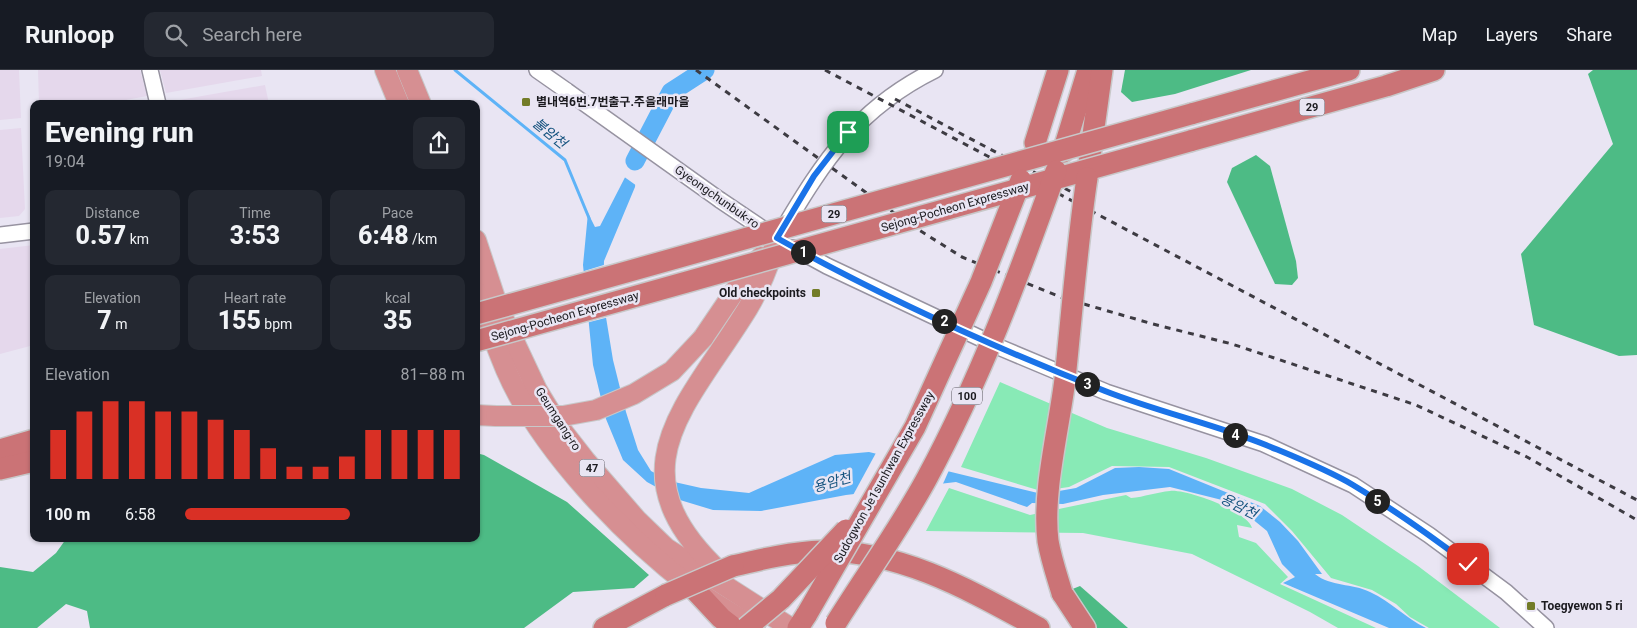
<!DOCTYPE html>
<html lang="en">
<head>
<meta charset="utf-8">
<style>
	:root { --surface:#171b24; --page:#242831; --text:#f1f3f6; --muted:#9ea1a6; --line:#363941; --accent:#d93025 }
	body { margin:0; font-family:Roboto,"Noto Sans KR",sans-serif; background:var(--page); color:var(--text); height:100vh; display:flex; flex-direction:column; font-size:19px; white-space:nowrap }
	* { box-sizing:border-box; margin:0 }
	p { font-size:16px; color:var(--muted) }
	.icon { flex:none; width:28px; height:28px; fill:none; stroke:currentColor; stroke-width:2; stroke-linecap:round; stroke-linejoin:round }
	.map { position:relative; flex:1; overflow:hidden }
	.side { position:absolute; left:30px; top:30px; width:450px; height:442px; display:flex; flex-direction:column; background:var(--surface); border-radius:10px; box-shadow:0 1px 4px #0004 }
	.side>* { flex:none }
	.pin { position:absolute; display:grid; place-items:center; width:42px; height:42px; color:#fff; margin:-21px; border-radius:10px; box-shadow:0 2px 8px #0006 }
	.km { position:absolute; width:25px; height:25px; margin:-12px; border-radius:50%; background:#222; color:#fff; font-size:14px; line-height:25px; text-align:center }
	.round { display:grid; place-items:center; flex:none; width:52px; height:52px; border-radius:10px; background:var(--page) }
	.head { display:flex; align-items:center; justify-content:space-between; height:85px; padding:0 15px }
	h1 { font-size:28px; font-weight:800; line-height:38px }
	.figures { display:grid; grid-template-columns:repeat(3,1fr); gap:8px; height:85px; padding:5px 15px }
	.figures div { display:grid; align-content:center; border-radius:10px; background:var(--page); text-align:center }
	.figures b { font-size:25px; font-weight:800 }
	.figures small { font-size:14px; font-weight:400 }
	.figures p { font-size:14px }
	.chart { height:140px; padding:10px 15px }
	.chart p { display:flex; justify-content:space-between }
	.chart svg { width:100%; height:90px; margin-top:5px; stroke:var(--accent); stroke-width:6 }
	ul { padding:0 15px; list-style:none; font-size:16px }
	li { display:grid; grid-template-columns:80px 60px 1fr; align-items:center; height:38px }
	li i { height:12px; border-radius:6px; background:var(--accent) }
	header { display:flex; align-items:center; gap:30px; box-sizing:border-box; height:70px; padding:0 25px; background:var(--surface); border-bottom:1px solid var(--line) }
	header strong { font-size:24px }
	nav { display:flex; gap:28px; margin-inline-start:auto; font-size:18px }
	.search { width:350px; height:45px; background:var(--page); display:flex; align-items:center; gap:12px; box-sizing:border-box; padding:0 18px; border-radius:10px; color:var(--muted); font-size:19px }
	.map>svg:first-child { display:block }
</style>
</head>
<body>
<header>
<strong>Runloop</strong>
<div class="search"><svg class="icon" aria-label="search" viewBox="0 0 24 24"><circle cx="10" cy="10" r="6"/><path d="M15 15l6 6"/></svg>Search here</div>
<nav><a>Map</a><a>Layers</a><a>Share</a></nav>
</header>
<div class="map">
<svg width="1637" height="558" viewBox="0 0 1637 558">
	<rect width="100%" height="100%" fill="#e9e5f3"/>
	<g fill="#e5d8ec">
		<path d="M0 0H19L21 48 0 50Z"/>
		<path d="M38 0H140L147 26 105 34H39Z"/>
		<path d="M160 0H261L262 6 166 23Z"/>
		<path d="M265 15 269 34 168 32Z"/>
		<path d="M21 58 25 139 19 146 0 148V60Z"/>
		<path d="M34 175V275L0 284V179Z"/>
	</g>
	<g fill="#88eab6">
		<path d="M1000 312 1107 358 1206 388 1292 419 1342 445 1418 496 1500 558H1429L1410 547 1396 534 1372 520 1331 508 1292 461 1265 434 1169 397 1112 396 1069 417 1041 421 961 397Z"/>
		<path d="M949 418 1030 445 1126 425 1131 428C1144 427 1157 422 1170 421 1186 419 1248 441 1252 458L1237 455 1239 467 1256 473 1288 507 1280 514 1376 558H1338L1310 542 1192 484 1083 463 926 461Z"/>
	</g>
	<g fill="#4dbb85">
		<path d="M1125 0H1251L1175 24 1132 32 1121 22Z"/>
		<path d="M1593 0H1637V285L1619 286 1534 255 1521 184 1613 74 1588 4Z"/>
		<path d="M1256 85 1270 96 1296 191 1298 208 1292 215 1275 214 1227 112 1232 98Z"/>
		<path d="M476 383 484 385 567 432 649 505 634 518 573 522 524 558H90L87 541 66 534 37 558H0V497L33 502 56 483 66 469H476Z"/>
		<path d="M1080 516 1128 558H1097L1081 539 1070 520Z"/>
	</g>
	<path fill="#5eb3f7" d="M638 82 635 117 604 191 603 229 613 290 626 342 638 380 651 401 670 411 701 418 749 423 835 385 869 382 1042 424 1076 418 1115 398 1139 397 1169 399 1260 436 1280 452 1298 471 1322 504H1315C1331 517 1352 513 1370 522 1392 532 1405 548 1426 558H1389L1283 513 1295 507 1282 494 1267 461 1240 439 1222 430 1170 417 1103 425 1063 434 1032 433 1027 437 956 412 846 425 761 441 713 440 680 430 647 412 623 390 606 349 593 295 583 195 588 143 595 157 600 156Z"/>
	<g fill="#e9e5f3">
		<path d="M638 80 640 82 637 116 623 106Z"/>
		<path d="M607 194 606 229 609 247 586 253 581 202Z"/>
		<path d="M877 381 950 398 942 416 852 427Z"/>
	</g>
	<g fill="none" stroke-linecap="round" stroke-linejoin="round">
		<path stroke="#5eb3f7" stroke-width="3" d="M455 0 565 90 589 148"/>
		<path stroke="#5eb3f7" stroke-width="19" d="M635 91 671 22 705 0"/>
		<g stroke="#9793a1" stroke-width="18">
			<g id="tertiary">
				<path d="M150 0 158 34"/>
				<path d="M537 0 567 21"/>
				<path d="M720 130 772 165"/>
				<path d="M782 161C824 90 858 38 935 0"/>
				<path d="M0 165 34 161"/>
				<path d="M794 178 827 196 1001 278 1106 322 1264 374 1353 415 1429 465 1506 522 1546 558"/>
			</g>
		</g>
		<g stroke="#c8c8c9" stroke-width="22">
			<g id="trunk">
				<path d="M385 0 399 34"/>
				<path d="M407 0 421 34"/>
				<path d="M476 170 498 237 537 320 560 358 585 390 637 450 666 478 791 558"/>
				<path d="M476 222C486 248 495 274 506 300 540 379 623 465 691 517 711 532 734 544 755 558"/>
				<path d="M703 268 745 206 761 187"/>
				<path d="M476 345 496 346"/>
				<path d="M720 502C610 399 688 336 748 238 761 216 770 193 777 168"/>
			</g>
		</g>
		<g stroke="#c8c8c9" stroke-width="24">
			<g id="motorway">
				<path d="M1191 44 1349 0"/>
				<path d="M1190 71 1386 16 1434 0"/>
				<path d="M1035 73 1058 0"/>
				<path d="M1063 82 1088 0"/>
				<path d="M1087 108 1102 0"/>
				<path d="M0 380 34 370"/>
				<path d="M0 399 34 391"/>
				<path d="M733 496C762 489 792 482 823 481 903 481 971 521 1039 558"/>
				<path d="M694 519 721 548 734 558"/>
				<path d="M1062 523 1085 558"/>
				<path d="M604 558 666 525"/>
				<path d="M798 558 807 544"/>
			</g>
		</g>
		<use href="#tertiary" stroke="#fff" stroke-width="15"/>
		<use href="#trunk" stroke="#d68f92" stroke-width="20"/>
		<use href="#motorway" stroke="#cb7376" stroke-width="21"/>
		<g stroke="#3d3b42" stroke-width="3" stroke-dasharray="6 6" stroke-linecap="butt">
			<path d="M696 0 911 155 962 187 1063 228 1153 254 1232 274 1416 335 1527 387 1637 450"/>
			<path d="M825 0 1637 430"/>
			<path d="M895 29 1083 128"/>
		</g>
		<g stroke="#9793a1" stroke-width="18" stroke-linecap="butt">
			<path id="tertiary-bridge" d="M567 21 720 130"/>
		</g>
		<g stroke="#c8c8c9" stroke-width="22" stroke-linecap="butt">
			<path id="trunk-bridge" d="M496 346H563L596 340 634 324 672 301 703 268"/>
		</g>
		<g stroke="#c8c8c9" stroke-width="24" stroke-linecap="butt">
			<g id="motorway-bridge">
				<path d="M476 244 1191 44"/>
				<path d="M476 271 1190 71"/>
				<path d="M1062 523C1057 506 1051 489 1048 471 1042 422 1059 359 1065 309 1072 242 1077 175 1087 108"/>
				<path d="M666 525 733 496"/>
				<path d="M807 544 915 357 981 212 1021 110"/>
				<path d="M836 553C866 505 900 458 927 408 980 310 1019 205 1056 101"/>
				<path d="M746 558 781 529 846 460"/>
			</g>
		</g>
		<use href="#tertiary-bridge" stroke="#fff" stroke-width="15"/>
		<use href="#trunk-bridge" stroke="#d68f92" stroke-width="20"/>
		<use href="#motorway-bridge" stroke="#cb7376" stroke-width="21"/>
	</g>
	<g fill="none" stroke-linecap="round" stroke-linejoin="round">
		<g stroke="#fff" stroke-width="10">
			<path id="route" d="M848 62 814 106 777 168C882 227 993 277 1105 321 1158 342 1214 354 1266 375 1295 387 1326 399 1353 415 1393 439 1431 466 1468 494"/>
		</g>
		<use href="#route" stroke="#1a73e8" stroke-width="6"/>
	</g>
	<g fill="#737c28" stroke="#e9e5f3" stroke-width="2">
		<rect x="521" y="27" width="10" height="10" rx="2.5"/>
		<rect x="811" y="218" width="10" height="10" rx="2.5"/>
		<rect x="1526" y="531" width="10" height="10" rx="2.5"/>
	</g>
	<g text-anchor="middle" stroke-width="5" stroke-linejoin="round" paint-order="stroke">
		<g fill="#e9e5f3" stroke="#59575f" stroke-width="1">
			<rect x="1299.5" y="28.5" width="25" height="17" rx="4"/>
			<rect x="821.5" y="135.5" width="25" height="17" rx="4"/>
			<rect x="952" y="317.5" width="30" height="17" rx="4"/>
			<rect x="579.5" y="389.5" width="25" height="17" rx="4"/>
		</g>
		<g font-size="11" font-weight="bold" fill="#1b1a1f">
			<text x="1312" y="41">29</text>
			<text x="834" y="148">29</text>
			<text x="967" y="330">100</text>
			<text x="592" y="402">47</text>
		</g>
		<g font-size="12" font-weight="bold" fill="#1b1a1f" stroke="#e9e5f3" text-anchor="start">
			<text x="536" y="36">별내역6번.7번출구.주을래마을</text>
			<text x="806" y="227" text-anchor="end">Old checkpoints</text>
			<text x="1541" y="540">Toegyewon 5 ri</text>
		</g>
		<g font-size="12" fill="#1b1a1f" stroke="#e9e5f3">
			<text transform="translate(717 127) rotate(35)" y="4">Gyeongchunbuk-ro</text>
			<text transform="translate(955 137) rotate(-16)" y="4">Sejong-Pocheon Expressway</text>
			<text transform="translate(565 246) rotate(-16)" y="4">Sejong-Pocheon Expressway</text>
			<text transform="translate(558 349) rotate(57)" y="4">Geumgang-ro</text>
			<text transform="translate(884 407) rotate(-61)" y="4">Sudogwon Je1sunhwan Expressway</text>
		</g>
		<g font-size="14" font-style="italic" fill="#15537f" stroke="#e9e5f3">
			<text transform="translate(550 63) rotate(39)" y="5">불암천</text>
			<text transform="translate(832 412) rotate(-16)" y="5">용암천</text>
			<text transform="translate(1239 436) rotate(27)" y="5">용암천</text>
		</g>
	</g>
</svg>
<div class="pin" style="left:848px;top:62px;background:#1e9e55"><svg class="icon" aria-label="arrive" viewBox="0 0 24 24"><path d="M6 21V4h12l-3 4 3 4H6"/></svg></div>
<div class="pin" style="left:1468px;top:494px;background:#d93025"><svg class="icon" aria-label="check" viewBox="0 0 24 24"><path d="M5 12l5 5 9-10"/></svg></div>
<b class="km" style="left:803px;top:182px">1</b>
<b class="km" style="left:944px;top:251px">2</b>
<b class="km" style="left:1087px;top:314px">3</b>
<b class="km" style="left:1235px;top:365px">4</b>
<b class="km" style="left:1377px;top:431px">5</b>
<section class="side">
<div class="head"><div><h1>Evening run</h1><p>19:04</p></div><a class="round"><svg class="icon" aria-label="share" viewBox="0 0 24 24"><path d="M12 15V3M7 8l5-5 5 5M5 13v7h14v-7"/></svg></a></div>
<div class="figures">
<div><p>Distance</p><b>0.57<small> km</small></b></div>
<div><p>Time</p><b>3:53</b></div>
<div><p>Pace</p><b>6:48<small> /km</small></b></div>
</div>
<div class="figures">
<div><p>Elevation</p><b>7<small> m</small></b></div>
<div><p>Heart rate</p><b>155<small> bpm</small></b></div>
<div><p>kcal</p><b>35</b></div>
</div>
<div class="chart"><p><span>Elevation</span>81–88 m</p>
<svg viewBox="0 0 160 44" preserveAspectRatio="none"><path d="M5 44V20M15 44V11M25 44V6M35 44V6M45 44V11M55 44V11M65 44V15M75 44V20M85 44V29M95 44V38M105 44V38M115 44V33M125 44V20M135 44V20M145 44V20M155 44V20"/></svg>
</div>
<ul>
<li><b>100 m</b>6:58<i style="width:59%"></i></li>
</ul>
</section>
</div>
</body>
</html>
